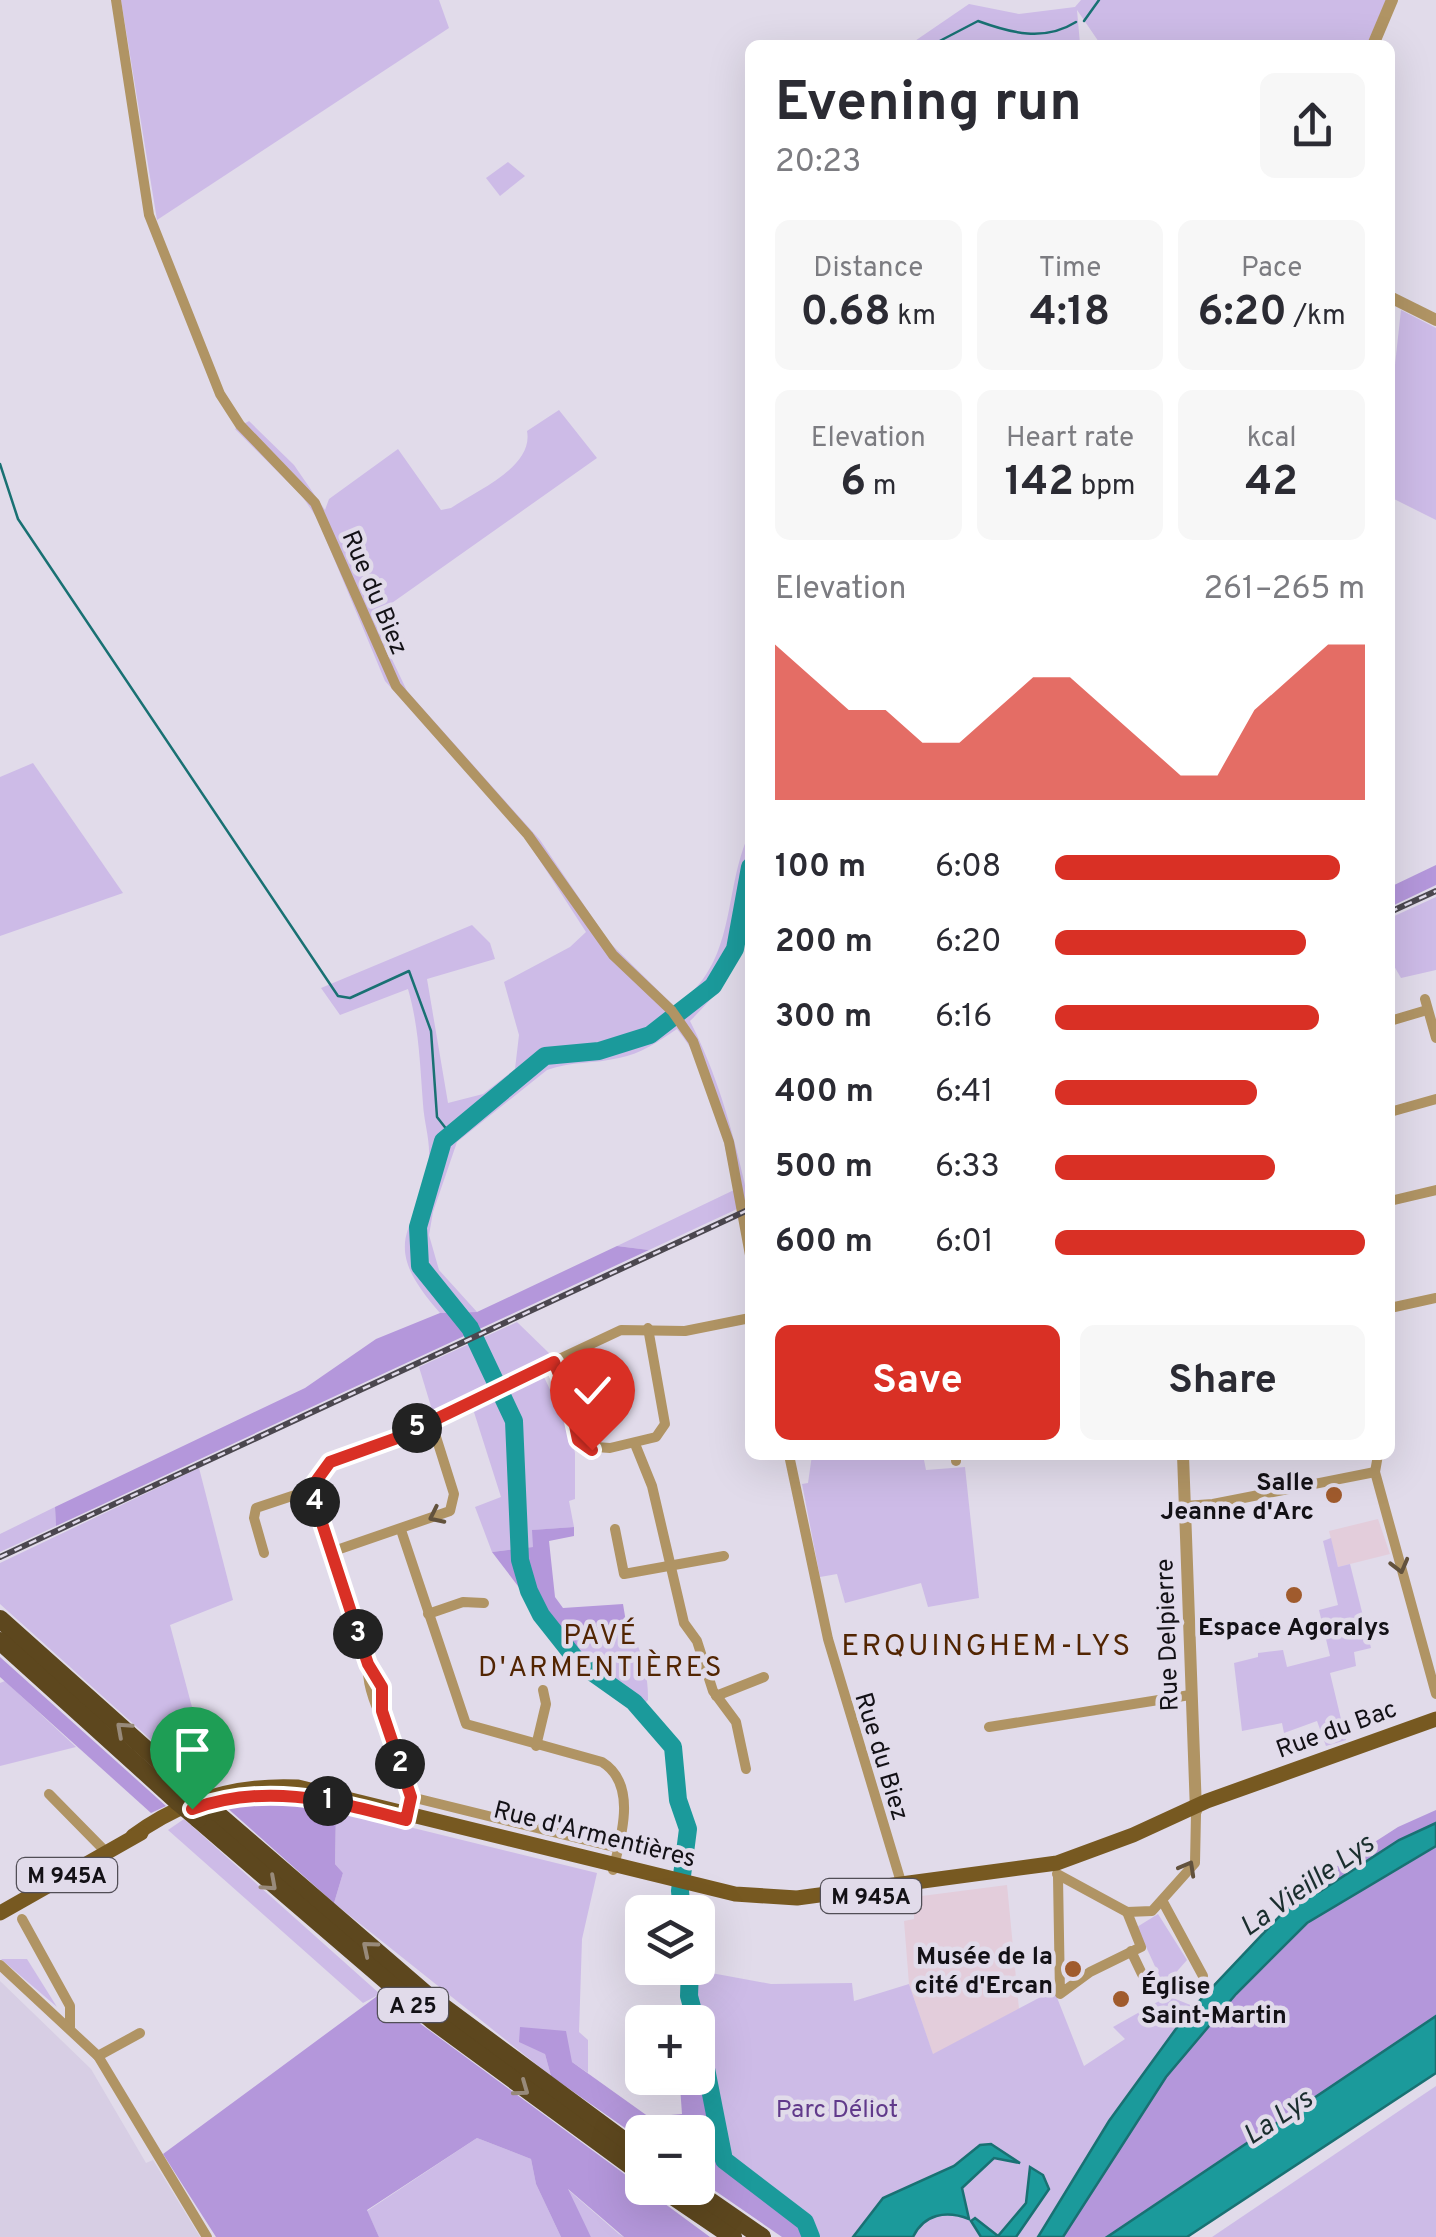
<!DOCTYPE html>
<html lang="en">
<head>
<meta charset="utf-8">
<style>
	:root { --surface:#fff; --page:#f7f7f7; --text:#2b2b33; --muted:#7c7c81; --accent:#d93025 }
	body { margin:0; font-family:Overpass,sans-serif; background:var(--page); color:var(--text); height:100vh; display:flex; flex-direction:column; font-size:38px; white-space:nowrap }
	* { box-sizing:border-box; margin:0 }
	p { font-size:32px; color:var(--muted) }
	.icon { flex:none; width:55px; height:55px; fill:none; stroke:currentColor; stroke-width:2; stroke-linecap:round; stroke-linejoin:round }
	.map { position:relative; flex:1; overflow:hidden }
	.sheet { position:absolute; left:745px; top:40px; width:650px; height:1420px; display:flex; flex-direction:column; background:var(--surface); border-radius:15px; box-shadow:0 10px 40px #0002 }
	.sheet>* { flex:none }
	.fabs { position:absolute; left:625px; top:1895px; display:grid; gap:20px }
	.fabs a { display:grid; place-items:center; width:90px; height:90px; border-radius:15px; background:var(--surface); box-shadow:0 10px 40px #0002; font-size:50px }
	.pin { position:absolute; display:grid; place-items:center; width:85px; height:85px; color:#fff; margin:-102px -42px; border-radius:50% 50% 50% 0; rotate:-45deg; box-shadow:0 0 10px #0007 }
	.pin .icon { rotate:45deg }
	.km { position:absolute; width:50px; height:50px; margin:-25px; border-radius:50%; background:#222; color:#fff; font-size:28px; line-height:50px; text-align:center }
	.round { display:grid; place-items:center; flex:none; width:105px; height:105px; border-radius:15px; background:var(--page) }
	.summary { display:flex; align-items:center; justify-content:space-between; height:170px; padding:0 30px }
	h1 { font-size:55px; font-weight:700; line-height:75px }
	.figures { display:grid; grid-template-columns:repeat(3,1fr); gap:15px; height:170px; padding:10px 30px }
	.figures div { display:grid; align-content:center; border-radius:15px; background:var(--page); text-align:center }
	.figures b { font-size:42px; font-weight:700 }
	.figures small { font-size:28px; font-weight:400 }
	.figures p { font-size:28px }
	.chart { height:280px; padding:20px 30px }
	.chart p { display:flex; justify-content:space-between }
	.chart svg { width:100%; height:180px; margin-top:10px; fill:var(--accent); opacity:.7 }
	.button { display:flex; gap:20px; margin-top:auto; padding:20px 30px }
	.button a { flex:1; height:115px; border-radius:15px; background:var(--accent); color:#fff; font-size:40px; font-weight:700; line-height:115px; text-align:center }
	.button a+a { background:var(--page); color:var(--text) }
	ul { padding:0 30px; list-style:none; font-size:32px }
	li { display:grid; grid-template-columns:160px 120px 1fr; align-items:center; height:75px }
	li i { height:25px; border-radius:12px; background:var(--accent) }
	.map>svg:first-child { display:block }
</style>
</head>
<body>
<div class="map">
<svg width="1436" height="2237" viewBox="0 0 1436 2237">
	<rect width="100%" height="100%" fill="#e1dbea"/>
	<path fill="#d7cee4" d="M0 1981 91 2069 146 2163 153 2160 200 2237H0Z"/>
	<g fill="#e3cddb">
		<path d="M1378 1519 1390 1554 1338 1567 1329 1531Z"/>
		<path d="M1007 1885 1019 2009 933 2055 909 1984 904 1921 914 1919V1897Z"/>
	</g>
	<g fill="#cdbbe7">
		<path d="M121 0H439L449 28 157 220Z"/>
		<path d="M1081 0H1386L1367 45H1101L1077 10 1080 44 1075 45 968 41 909 45 969 4 1019 14 1075 7Z"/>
		<path d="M508 162 525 176 500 196 486 178Z"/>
		<path d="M1401 310 1436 328V520L1390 497V410Z"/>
		<path d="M559 410 597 458 372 617 407 691 540 840 609 942 675 1007C739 960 721 896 750 831 750 922 759 954 690 1021 717 1074 732 1128 745 1185L750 1184V1203L649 1250 617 1246 734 1190C723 1137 712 1071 677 1029 659 1041 641 1054 619 1058 594 1064 571 1061 547 1070L457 1142 433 1212 429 1235 439 1270 477 1312 440 1313C371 1235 424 1231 429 1157 430 1139 424 1122 423 1104 420 1065 419 1027 408 989L340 1015 321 988 472 925 490 943 495 959 427 979 448 1103 483 1094 515 1069 519 1035 504 982 570 947 586 932 526 839 385 681 317 518 302 496 235 429 249 421 294 465 325 510 329 499 398 449 441 510 451 508C477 490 534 467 527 431Z"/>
		<path d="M33 763 123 893 0 936V777Z"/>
		<path d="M1436 897V970L1401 978 1390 959V918Z"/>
		<path d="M517 1322 552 1356 433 1413 419 1367Z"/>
		<path d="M543 1375 556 1402 565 1406 575 1453V1499L569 1501 574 1527 533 1530 534 1547 492 1552 475 1507 501 1497 473 1409Z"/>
		<path d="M812 1455H923L926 1470 965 1467 979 1598 928 1607 921 1583 845 1603 837 1574 820 1577 802 1484 808 1483Z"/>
		<path d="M199 1468 233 1600 170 1625 214 1789 208 1791 0 1604V1563Z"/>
		<path d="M55 1507 56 1526 0 1552V1534Z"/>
		<path d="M1331 1538 1338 1567 1350 1564 1371 1648 1354 1652 1356 1666 1330 1673 1346 1740 1326 1746 1317 1721 1284 1733 1282 1723 1242 1731 1234 1663 1258 1657V1653L1283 1650 1287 1667 1330 1656 1319 1610 1338 1605 1323 1541Z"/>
		<path d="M626 1622C641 1649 648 1669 648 1700L636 1712 582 1670 574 1632Z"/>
		<path d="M5 1681 76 1747 0 1766V1683Z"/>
		<path d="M336 1809 597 1873 582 1939 579 2032 588 2040V2073L572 2062 545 2054 551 2076 334 1903 343 1873 335 1864Z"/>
		<path d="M184 1819 380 1994 363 2003 168 1830Z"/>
		<path d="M1158 1914 1187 1960 1164 1986 1137 1927Z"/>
		<path d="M1 1959H27L57 2007Z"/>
		<path d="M695 1970 771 1984 852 1983 854 2001 909 1984 933 2054 1054 1990 1084 2066 1125 2039 1113 2027 1168 1996 1193 2006 1109 2121 1038 2237H813L804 2215 728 2159 692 1990Z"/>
		<path d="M1436 2086V2237H1212Z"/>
		<path d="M477 2138 531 2159 536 2184 561 2237H379L367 2211Z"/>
		<path d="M565 2187 619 2234 624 2237H591Z"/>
	</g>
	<g fill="#b497db">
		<path d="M1436 865V885L1390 907V887Z"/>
		<path d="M617 1246 649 1250 56 1526 55 1507 305 1388 376 1339 440 1313 477 1312Z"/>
		<path d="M574 1527V1536L549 1541 555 1597 563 1608 623 1604 626 1622 575 1633 582 1670 492 1552 533 1547 532 1530Z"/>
		<path d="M0 1657 166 1806 151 1813 0 1677Z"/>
		<path d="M267 1799 336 1809 335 1864 343 1873 334 1903 225 1806Z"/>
		<path d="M1436 1810V1823C1395 1843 1358 1869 1319 1892L1311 1883 1398 1827Z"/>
		<path d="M1436 1846V2016L1107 2237H1063L1166 2077 1236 1994 1307 1923Z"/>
		<path d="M380 1994 710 2237H624L568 2189 591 2237H561L536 2184 531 2159 477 2138 367 2210 379 2237H216L163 2154Z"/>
		<path d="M520 2027 566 2031 572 2062 649 2117 682 2114 680 2086 712 2082 728 2159 804 2215 813 2237H782L698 2179V2132H642V2140L551 2076 545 2054 519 2042Z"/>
	</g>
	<g fill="#1b9a9b" stroke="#197173" stroke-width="2.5">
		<path d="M1436 1823V1846L1307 1923 1236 1994 1166 2077 1063 2237H1038L1109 2121 1186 2015 1311 1883 1319 1892 1399 1840Z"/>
		<path d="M1436 2016V2073L1187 2237H1107Z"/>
		<path d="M991 2144 1020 2163 994 2158 962 2188 969 2219C946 2210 924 2214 913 2237H853L883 2198 954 2166 980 2145Z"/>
		<path d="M1030 2167 1043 2175 1049 2189 1016 2237H981L971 2221 975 2218 998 2236 1026 2203Z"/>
	</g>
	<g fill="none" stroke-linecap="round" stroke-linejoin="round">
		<g stroke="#197173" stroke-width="2.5">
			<path d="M1084 21 1099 0"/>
			<path d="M932 45 978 21C1011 33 1044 42 1076 22"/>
			<path d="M0 464 18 519 338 996 350 998 409 971 431 1031 437 1117 451 1135"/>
		</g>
		<g stroke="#1b9a9b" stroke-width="18">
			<path d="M682 1912 680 1891 688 1829 678 1800 673 1747 634 1702 579 1663 541 1615 529 1591 520 1560 514 1421 470 1328 420 1266 418 1227 443 1141 545 1056 599 1051 650 1035 713 986 735 949 750 867"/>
			<path d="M690 1968 689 1996 696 2022"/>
			<path d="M698 2028 724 2160 805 2222 811 2237"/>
		</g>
		<g stroke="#b09464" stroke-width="10">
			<path d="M116 0 149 215 220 394 240 425 315 503 396 686 528 835 613 955 672 1011 693 1041 729 1142 750 1255"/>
			<path d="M1425 999 1436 1038"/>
			<path d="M1390 1021 1427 1010"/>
			<path d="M1390 1112 1436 1099"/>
			<path d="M1390 1201 1436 1190"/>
			<path d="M1390 1308 1436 1298"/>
			<path d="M554 1363 582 1446 610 1448 656 1437 665 1424 648 1328"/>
			<path d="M1390 1382V1396"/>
			<path d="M635 1444 652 1486 684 1623 697 1641 713 1691 736 1722 746 1769"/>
			<path d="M789 1455 828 1639 904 1892"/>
			<path d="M956 1455V1461"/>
			<path d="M1378 1455 1375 1472 1436 1694"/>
			<path d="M1184 1506 1213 1504 1375 1472"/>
			<path d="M615 1529 624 1574 724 1556"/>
			<path d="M401 1530 466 1724 602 1762C638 1784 621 1838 613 1870"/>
			<path d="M331 1552 450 1511 454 1494 431 1421"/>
			<path d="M264 1553 254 1518 256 1508 313 1489"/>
			<path d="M428 1614 463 1602 484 1603"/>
			<path d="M368 1666C365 1712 421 1768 407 1819"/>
			<path d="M716 1696 764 1677"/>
			<path d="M382 1711V1687L368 1664 314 1499V1484L322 1470 621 1330 685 1331 750 1318"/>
			<path d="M989 1727 1190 1695"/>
			<path d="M536 1746 546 1704 543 1690"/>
			<path d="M49 1794 106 1852"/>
			<path d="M411 1797 618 1848"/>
			<path d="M1057 1874 1127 1912 1152 1911 1195 1863 1196 1814"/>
			<path d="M1058 1877 1060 1994 1090 1972 1141 1947 1127 1912"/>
			<path d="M1163 1902 1203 1976"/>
			<path d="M22 1919 70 2006V2027"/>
			<path d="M1131 1951 1142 1974"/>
			<path d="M0 1965 98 2056 207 2237"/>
			<path d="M98 2056 140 2033"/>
		</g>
		<g stroke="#b09464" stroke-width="12">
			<path d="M1373 45 1392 0"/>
			<path d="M1390 297 1436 320"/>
			<path d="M1183 1455 1196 1811"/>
		</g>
		<g stroke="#775921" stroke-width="15">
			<path d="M133 1836C182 1800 238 1784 298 1787L735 1894 797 1898 1057 1863 1133 1835 1207 1801 1436 1719"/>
			<path d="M0 1913 141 1833"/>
		</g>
		<g stroke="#5d471e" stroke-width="18">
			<path d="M0 1619 196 1794"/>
			<path d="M0 1641 178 1802"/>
			<path d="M215 1812 427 1995 642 2154"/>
			<path d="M198 1819 432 2020 642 2174"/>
			<path d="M661 2188 733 2237"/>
			<path d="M691 2188 762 2237"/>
		</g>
		<g stroke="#4b474f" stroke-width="6">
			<g id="rail">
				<path d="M1390 912 1436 891"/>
				<path d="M0 1557 750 1209"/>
			</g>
		</g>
		<use href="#rail" stroke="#e1dbea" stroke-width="2.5" stroke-dasharray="8" stroke-linecap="butt"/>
		<g stroke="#5d471e" stroke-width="18">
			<path d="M196 1794 215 1812"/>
			<path d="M178 1802 198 1819"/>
		</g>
	</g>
	<defs><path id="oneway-chevron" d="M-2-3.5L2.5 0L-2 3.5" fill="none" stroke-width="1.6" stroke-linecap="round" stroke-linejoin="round" transform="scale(2.5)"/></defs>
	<g stroke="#62523d">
		<use href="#oneway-chevron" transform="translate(436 1516) rotate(154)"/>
		<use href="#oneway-chevron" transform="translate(1400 1566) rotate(75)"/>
		<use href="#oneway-chevron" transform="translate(1188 1868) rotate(-61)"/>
	</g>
	<g stroke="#988a7a">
		<use href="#oneway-chevron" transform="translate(123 1729) rotate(-138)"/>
		<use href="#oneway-chevron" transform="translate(270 1884) rotate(42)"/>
		<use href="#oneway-chevron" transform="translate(369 1948) rotate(-140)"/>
		<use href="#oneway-chevron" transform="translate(522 2089) rotate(36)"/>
	</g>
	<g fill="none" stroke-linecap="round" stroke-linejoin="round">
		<g stroke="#fff" stroke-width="20">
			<path id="route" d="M192 1809C267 1782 333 1801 406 1820L411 1797 382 1711V1687L368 1664 314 1499V1484L330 1462 397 1438 554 1362 570 1402 578 1440 592 1450"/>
		</g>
		<use href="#route" stroke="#d93025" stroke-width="12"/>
	</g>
	<g fill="#a05b2d" stroke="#e1dbea" stroke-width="4">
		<circle cx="1334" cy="1495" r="10"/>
		<circle cx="1294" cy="1595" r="10"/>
		<circle cx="1073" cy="1969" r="10"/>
		<circle cx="1121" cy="1999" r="10"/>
	</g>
	<g text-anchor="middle" stroke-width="9" stroke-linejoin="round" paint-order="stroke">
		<g fill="#e1dbea" stroke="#514e56" stroke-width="2.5">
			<rect x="17" y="1858" width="100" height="34" rx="8"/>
			<rect x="821" y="1879" width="100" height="34" rx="8"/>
			<rect x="378" y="1988" width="70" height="34" rx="8"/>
		</g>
		<g font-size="22" font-weight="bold" fill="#131116">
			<text x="67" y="1883">M 945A</text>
			<text x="871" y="1904">M 945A</text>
			<text x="413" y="2013">A 25</text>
		</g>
		<g font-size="25" fill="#131116" stroke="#e1dbea">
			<text transform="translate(376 592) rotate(67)" y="9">Rue du Biez</text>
			<text transform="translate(1166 1635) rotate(-92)" y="9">Rue Delpierre</text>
			<text transform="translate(1336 1728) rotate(-20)" y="9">Rue du Bac</text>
			<text transform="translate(883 1756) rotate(73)" y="9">Rue du Biez</text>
			<text transform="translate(595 1833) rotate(14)" y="9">Rue d'Armentières</text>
		</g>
		<g font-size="25" font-weight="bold" fill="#131116" stroke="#e1dbea" text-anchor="end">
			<text x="1314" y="1490">Salle<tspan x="1314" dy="29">Jeanne d'Arc</tspan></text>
			<text x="1294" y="1635" text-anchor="middle">Espace Agoralys</text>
			<text x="1053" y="1964">Musée de la<tspan x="1053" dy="29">cité d'Ercan</tspan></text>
			<text x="1141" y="1994" text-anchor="start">Église<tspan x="1141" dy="29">Saint-Martin</tspan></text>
		</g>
		<g font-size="25" fill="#613a8b" stroke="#e1dbea">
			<text x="837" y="2117">Parc Déliot</text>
		</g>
		<g font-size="28" letter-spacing="2.5" fill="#522502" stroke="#e1dbea">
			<text x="601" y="1644">PAVÉ<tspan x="601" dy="32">D'ARMENTIÈRES</tspan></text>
		</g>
		<g font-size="28" font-style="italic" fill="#1a2e2e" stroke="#e1dbea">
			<text transform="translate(1306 1884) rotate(-35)" y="10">La Vieille Lys</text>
			<text transform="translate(1277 2116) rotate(-34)" y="10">La Lys</text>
		</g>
		<g font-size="30" letter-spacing="2.5" fill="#522502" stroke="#e1dbea">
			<text x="987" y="1655">ERQUINGHEM-LYS</text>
		</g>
	</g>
</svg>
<div class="fabs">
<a><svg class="icon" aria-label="layers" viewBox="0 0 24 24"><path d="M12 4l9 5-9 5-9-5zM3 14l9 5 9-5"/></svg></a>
<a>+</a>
<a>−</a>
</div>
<div class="pin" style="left:192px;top:1809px;background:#1e9e55"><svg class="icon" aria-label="arrive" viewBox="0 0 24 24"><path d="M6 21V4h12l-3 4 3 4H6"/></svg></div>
<div class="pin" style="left:592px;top:1450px;background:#d93025"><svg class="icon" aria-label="check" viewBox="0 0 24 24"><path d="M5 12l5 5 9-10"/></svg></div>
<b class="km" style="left:328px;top:1801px">1</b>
<b class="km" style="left:400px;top:1764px">2</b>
<b class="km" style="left:358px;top:1634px">3</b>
<b class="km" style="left:315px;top:1502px">4</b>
<b class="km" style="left:417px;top:1428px">5</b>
<section class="sheet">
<div class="summary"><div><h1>Evening run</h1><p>20:23</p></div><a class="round"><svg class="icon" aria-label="share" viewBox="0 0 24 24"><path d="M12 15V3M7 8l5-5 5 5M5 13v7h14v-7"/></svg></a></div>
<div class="figures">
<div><p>Distance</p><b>0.68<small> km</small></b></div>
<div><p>Time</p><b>4:18</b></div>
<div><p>Pace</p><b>6:20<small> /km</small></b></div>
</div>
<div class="figures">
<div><p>Elevation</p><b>6<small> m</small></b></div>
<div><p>Heart rate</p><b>142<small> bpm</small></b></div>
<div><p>kcal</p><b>42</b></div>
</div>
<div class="chart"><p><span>Elevation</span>261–265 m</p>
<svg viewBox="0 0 160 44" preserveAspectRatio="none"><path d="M0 44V6L10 14L20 22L30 22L40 30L50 30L60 22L70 14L80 14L90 22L100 30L110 38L120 38L130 22L140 14L150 6L160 6V44z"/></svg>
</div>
<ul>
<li><b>100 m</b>6:08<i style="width:92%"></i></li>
<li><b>200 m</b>6:20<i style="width:81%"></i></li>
<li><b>300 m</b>6:16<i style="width:85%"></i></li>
<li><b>400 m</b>6:41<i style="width:65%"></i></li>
<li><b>500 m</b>6:33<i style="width:71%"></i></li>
<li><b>600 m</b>6:01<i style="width:100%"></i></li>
</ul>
<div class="button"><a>Save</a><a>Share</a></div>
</section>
</div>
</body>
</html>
